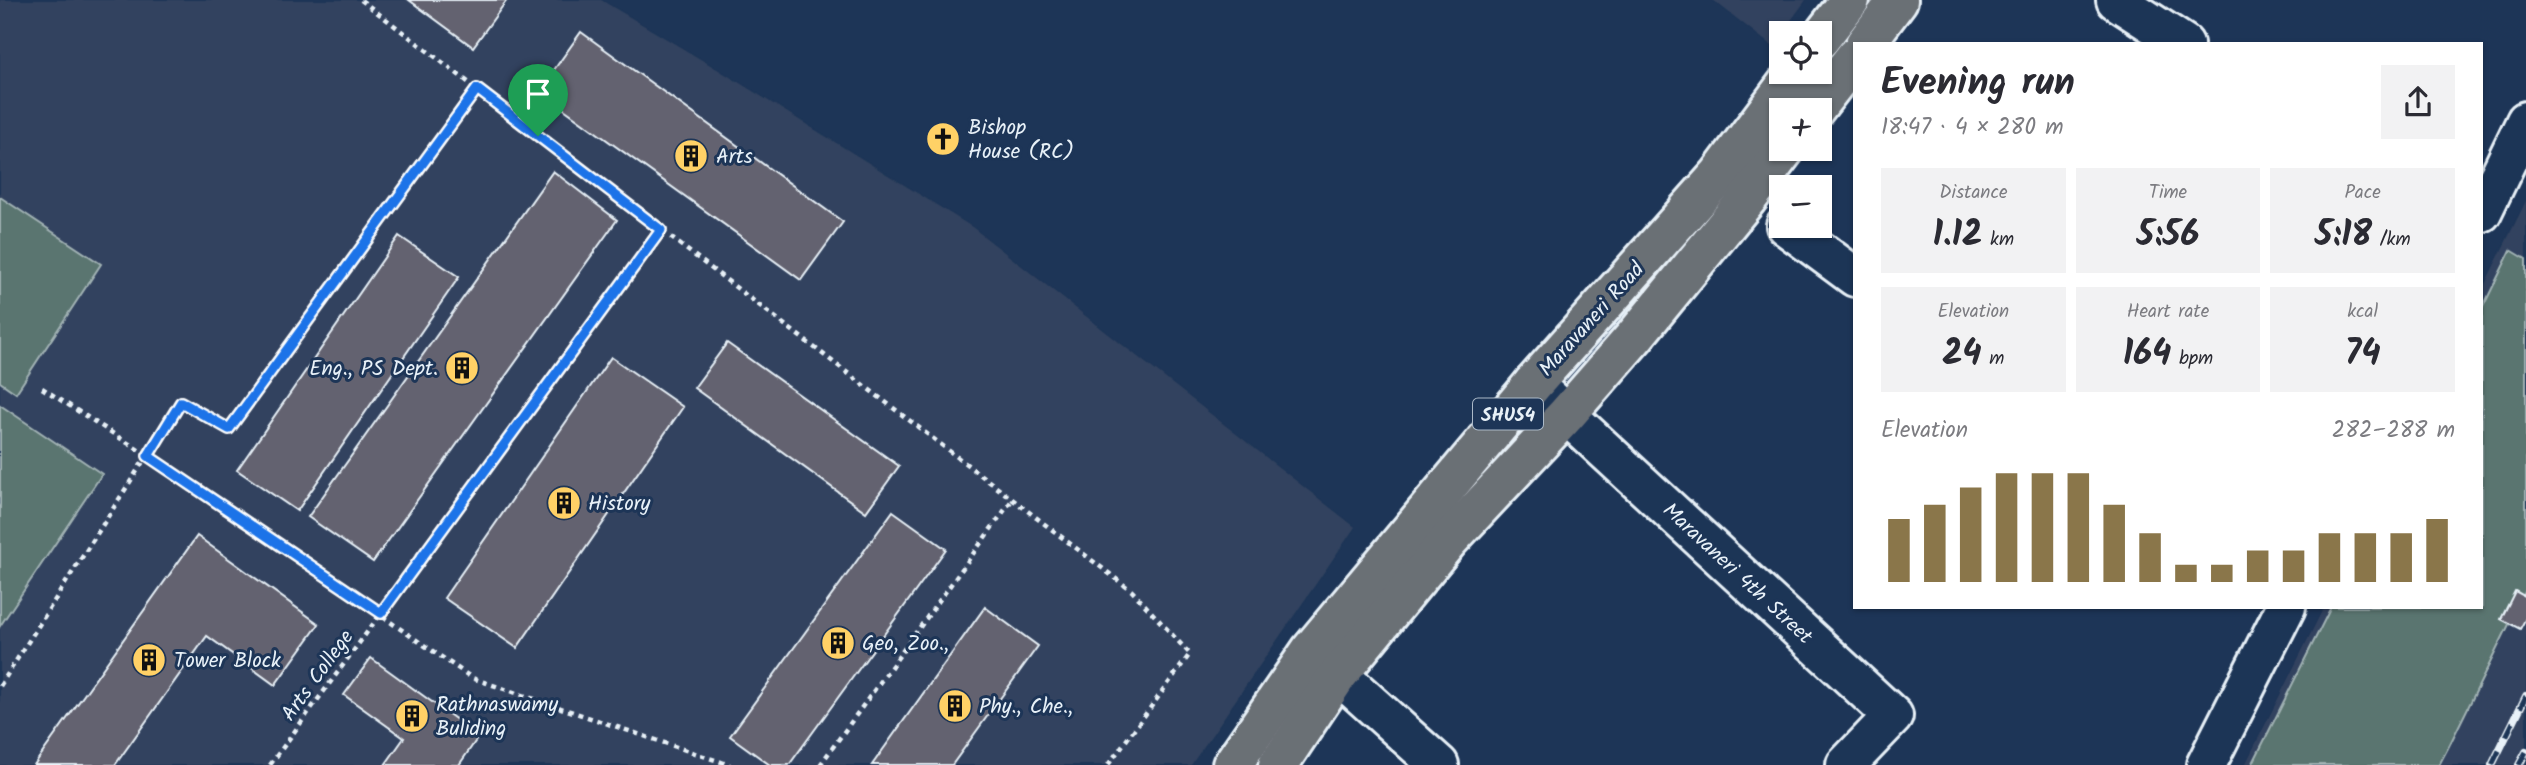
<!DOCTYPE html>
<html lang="en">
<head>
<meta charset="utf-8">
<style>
	:root { --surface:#fff; --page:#f2f2f3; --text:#2b2b33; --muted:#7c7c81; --accent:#8a764a }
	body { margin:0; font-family:Kalam,sans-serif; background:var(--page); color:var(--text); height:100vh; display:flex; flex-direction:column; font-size:26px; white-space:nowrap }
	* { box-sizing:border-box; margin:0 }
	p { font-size:23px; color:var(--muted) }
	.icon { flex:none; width:38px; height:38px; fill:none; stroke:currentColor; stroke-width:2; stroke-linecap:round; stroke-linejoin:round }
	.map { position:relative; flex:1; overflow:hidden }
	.side { position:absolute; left:1853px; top:42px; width:630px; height:567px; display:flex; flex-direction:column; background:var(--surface); border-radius:0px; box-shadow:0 2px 5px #0004 }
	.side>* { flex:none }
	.buttons { position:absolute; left:1769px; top:21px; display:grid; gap:14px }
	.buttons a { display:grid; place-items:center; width:63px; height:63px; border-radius:0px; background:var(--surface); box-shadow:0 2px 5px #0004; font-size:35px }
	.pin { position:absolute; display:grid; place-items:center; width:60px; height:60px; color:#fff; margin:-72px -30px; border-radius:50% 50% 50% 0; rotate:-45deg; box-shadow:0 0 7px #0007 }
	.pin .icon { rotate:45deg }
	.round { display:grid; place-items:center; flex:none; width:74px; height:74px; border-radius:0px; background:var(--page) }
	.head { display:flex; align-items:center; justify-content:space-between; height:119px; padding:0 28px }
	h1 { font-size:38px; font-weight:800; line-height:52px }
	.figures { display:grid; grid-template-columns:repeat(3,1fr); gap:10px; height:119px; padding:7px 28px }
	.figures div { display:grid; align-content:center; border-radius:0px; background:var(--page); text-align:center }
	.figures b { font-size:35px; font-weight:800 }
	.figures small { font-size:19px; font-weight:400 }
	.figures p { font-size:19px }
	.chart { height:196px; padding:14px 28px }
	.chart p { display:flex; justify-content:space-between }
	.chart svg { width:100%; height:126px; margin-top:7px; stroke:var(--accent); stroke-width:6 }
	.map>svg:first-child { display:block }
</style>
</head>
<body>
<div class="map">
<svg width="2526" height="765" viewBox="0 0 2526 765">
	<rect width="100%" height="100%" fill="#1d3557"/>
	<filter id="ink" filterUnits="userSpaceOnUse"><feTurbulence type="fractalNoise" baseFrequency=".0143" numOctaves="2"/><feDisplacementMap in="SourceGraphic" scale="14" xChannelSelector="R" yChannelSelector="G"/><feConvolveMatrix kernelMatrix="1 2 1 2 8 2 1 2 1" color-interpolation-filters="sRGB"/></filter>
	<g filter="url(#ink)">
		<g fill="#32425e">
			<path d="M0 0H601L717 69 972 227 1355 527 1191 765H0Z"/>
			<path d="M1713 0H1806L1772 46Z"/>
			<path d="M2526 201V765H2245L2324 607H2482V290Z"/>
		</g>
		<g fill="#5a7470" stroke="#a1b2b4" stroke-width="2">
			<path d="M0 197 101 264 16 393 0 382Z"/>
			<path d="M2511 250 2526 259V590L2448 748 2439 765H2252L2331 607H2482V309Z"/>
			<path d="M0 405 102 474 0 626Z"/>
		</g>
		<g fill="#64626f" stroke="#e8f1f8" stroke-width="2">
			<path d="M409 0H507L473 47Z"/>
			<path d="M581 32 843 222 801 280 539 91Z"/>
			<path d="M553 171 617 220 373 562 308 517Z"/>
			<path d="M399 236 459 277 297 511 237 470Z"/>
			<path d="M727 343 899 466 866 512 694 388Z"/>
			<path d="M611 357 683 407 517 648 444 598Z"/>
			<path d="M893 511 946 549 789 765H770L730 736Z"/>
			<path d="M197 536 319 624 275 685 207 636 115 765H34Z"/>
			<path d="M2515 591 2526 597V618L2520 629 2501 619Z"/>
			<path d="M985 607 1038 646 952 765H872Z"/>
			<path d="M371 658 479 736 459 765H385L404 738 344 695Z"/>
		</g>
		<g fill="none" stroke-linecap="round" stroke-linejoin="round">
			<g stroke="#e8f1f8" stroke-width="44">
				<g id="minor">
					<path d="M2116 0 2184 44"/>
					<path d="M2482 212 2526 121"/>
					<path d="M1786 226 1855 277"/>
					<path d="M1533 384 1893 716 1846 765"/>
					<path d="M1315 654 1439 765"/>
					<path d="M2206 765 2286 607"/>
				</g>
			</g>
			<g stroke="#e8f1f8" stroke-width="44">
				<g id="major">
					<path d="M1820 39 1850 0"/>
					<path d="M1865 44 1898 0"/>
					<path d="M1814 110 1855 57"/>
					<path d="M1232 765 1311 650 1533 384 1719 175 1796 72"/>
					<path d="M1278 765 1338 675 1449 540 1566 415 1635 336 1748 198 1785 149"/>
				</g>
			</g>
			<g stroke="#e8f1f8" stroke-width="4.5" stroke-dasharray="5 5" stroke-linecap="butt">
				<path d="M361 0 1132 591 1190 654 1108 765"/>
				<path d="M42 388 148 456 472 678 730 765"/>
				<path d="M0 686 181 402 229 429 477 89"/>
				<path d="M270 765 661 230"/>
				<path d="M820 765 1012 500"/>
			</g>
			<use href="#minor" stroke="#1d3557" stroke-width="38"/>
			<use href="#major" stroke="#6b6f75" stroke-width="38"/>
			<g stroke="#e8f1f8" stroke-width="8">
				<g id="rail">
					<path d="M2492 765 2526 696"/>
					<path d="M2519 765 2526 752"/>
				</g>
			</g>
			<use href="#rail" stroke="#1d3557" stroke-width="5" stroke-dasharray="16" stroke-linecap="butt"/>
		</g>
	</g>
	<g fill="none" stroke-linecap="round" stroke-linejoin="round" filter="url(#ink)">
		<g stroke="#fff" stroke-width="14">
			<path id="route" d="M477 89 661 230 381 613 148 456 181 402 229 429Z"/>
		</g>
		<use href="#route" stroke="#1a73e8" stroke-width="9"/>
	</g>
	<defs>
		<g id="church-disc" transform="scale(1.75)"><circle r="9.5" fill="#ffd166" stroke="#1d3557"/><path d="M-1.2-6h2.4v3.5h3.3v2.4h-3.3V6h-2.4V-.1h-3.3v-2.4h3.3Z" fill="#111"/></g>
		<g id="building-disc" transform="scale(1.75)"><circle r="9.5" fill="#ffd166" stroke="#1d3557"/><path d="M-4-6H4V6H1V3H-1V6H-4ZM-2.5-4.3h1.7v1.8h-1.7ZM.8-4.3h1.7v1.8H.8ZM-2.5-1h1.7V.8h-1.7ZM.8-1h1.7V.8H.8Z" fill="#111"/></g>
	</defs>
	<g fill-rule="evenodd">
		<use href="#church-disc" x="943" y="139"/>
		<use href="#building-disc" x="691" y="156"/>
		<use href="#building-disc" x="462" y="368"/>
		<use href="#building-disc" x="564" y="503"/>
		<use href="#building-disc" x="838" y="643"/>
		<use href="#building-disc" x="149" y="660"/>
		<use href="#building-disc" x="955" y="706"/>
		<use href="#building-disc" x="412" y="716"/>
	</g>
	<g text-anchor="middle" stroke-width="6" stroke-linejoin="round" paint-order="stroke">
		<rect fill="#1d3557" stroke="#abb9c8" stroke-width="2" x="1473" y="398.5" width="70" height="31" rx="5"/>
		<g font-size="19" font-weight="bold" fill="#e8f1f8">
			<text x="1508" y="421">SHU54</text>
		</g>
		<g font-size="21" fill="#e8f1f8" stroke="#1d3557" text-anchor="start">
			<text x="968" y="134">Bishop<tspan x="968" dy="24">House (RC)</tspan></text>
			<text x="716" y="163">Arts</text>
			<text x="438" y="375" text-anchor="end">Eng., PS Dept.</text>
			<text x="588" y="510">History</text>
			<text x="862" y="650">Geo, Zoo.,</text>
			<text x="174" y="667">Tower Block</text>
			<text x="436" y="711">Rathnaswamy<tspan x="436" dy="24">Buliding</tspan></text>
			<text x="979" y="713">Phy., Che.,</text>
		</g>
		<g font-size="21" fill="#e8f1f8" stroke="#1d3557">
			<text transform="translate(1591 319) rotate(-48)" y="7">Maravaneri Road</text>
			<text transform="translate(1738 573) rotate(43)" y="7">Maravaneri 4th Street</text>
			<text transform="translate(317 675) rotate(-54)" y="7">Arts College</text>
		</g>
	</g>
</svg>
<div class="buttons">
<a><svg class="icon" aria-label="locate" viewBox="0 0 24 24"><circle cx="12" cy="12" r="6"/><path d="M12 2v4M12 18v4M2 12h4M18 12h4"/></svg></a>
<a>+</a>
<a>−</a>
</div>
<div class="pin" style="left:538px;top:136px;background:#1e9e55"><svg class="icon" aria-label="arrive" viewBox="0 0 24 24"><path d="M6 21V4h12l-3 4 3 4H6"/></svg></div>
<section class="side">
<div class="head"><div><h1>Evening run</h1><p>18:47 · 4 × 280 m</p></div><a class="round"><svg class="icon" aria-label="share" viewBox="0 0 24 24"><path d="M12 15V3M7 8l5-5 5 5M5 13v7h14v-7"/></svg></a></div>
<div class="figures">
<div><p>Distance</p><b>1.12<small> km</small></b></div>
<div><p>Time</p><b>5:56</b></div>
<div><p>Pace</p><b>5:18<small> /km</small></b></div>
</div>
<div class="figures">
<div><p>Elevation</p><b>24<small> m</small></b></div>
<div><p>Heart rate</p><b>164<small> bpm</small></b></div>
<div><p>kcal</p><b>74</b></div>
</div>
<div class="chart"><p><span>Elevation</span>282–288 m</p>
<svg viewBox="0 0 160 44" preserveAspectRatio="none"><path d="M5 44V22M15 44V17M25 44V11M35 44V6M45 44V6M55 44V6M65 44V17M75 44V27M85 44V38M95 44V38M105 44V33M115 44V33M125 44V27M135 44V27M145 44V27M155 44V22"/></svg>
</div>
</section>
</div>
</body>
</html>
